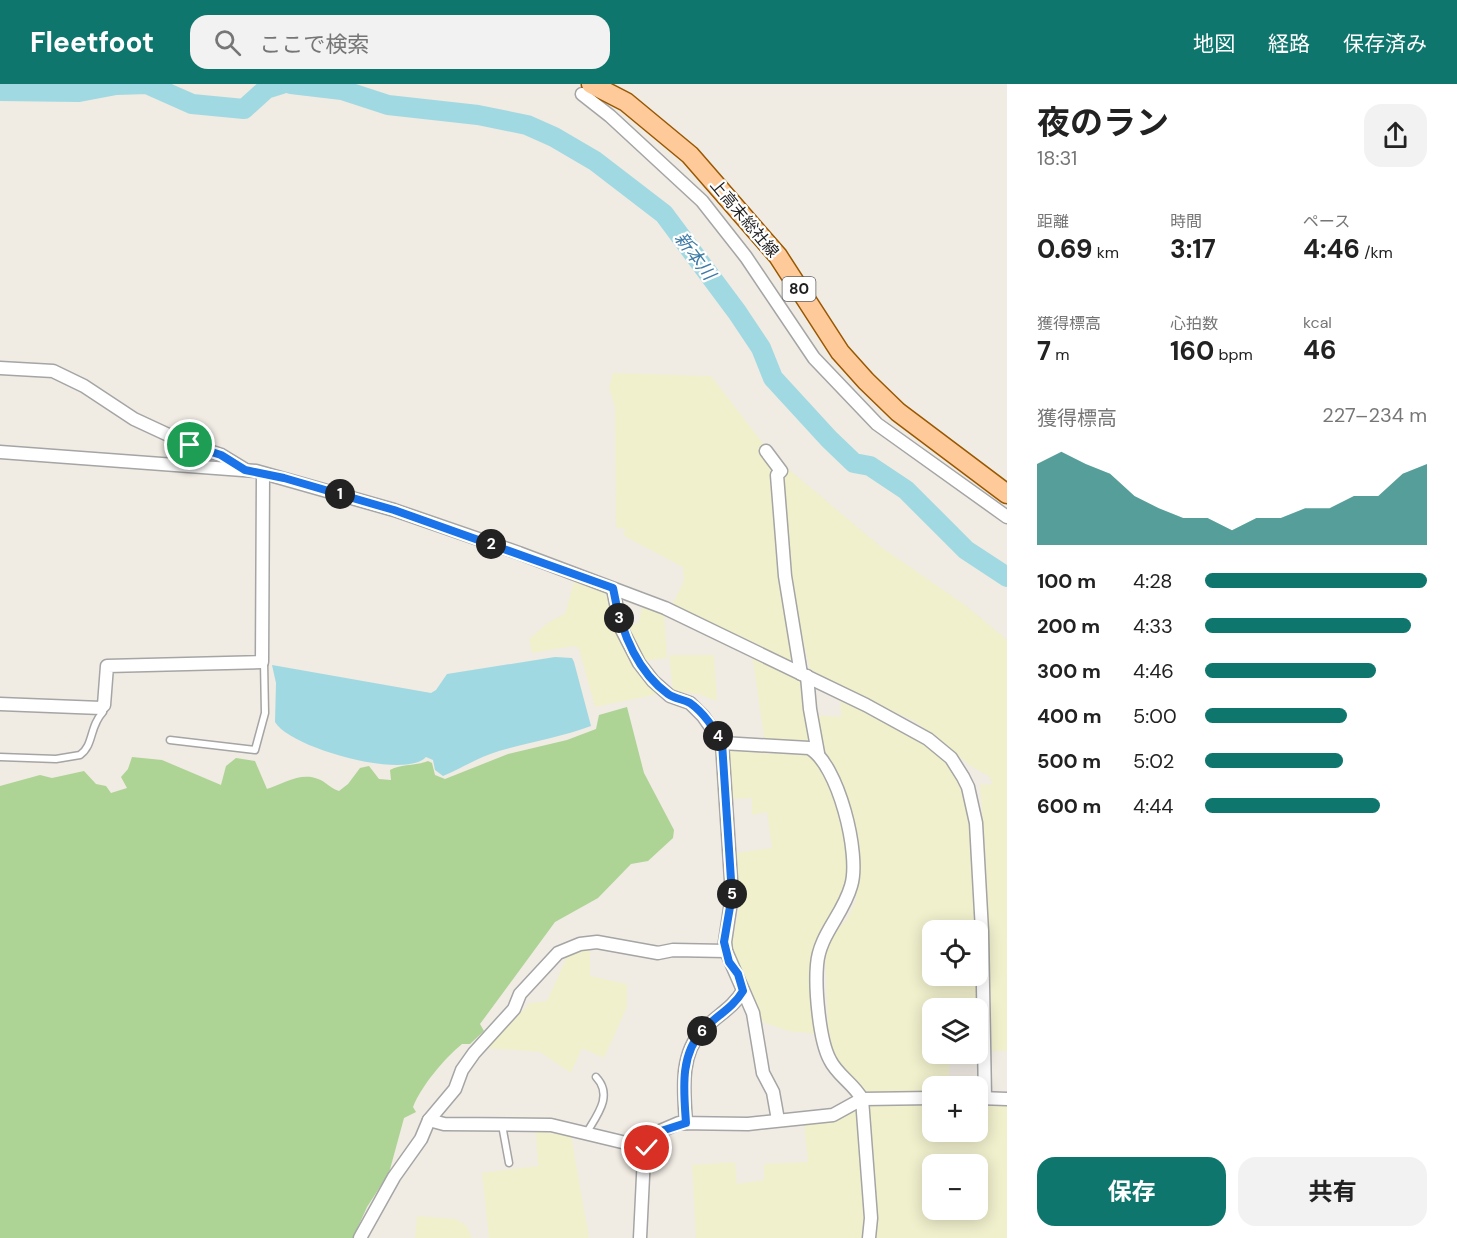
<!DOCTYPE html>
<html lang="ja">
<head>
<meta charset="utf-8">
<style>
	:root { --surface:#fff; --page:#f2f2f2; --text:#222; --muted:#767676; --accent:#0f766e }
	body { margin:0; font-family:"DM Sans","Noto Sans JP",sans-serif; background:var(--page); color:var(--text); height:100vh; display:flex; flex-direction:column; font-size:22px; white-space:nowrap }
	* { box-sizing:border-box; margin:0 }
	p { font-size:20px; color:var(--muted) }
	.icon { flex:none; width:33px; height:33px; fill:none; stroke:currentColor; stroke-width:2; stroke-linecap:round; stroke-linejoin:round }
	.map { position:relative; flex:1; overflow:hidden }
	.panel { display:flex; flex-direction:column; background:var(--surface); width:450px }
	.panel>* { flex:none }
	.controls { position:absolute; left:922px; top:836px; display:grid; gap:12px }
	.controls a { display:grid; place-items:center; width:66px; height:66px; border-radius:12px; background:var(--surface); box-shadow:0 3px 15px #0003; font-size:30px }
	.pin { position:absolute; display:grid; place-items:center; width:51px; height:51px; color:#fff; margin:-26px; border:3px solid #fff; border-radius:50%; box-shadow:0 2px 6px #0007 }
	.km { position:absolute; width:30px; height:30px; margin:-15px; border-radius:50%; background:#222; color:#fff; font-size:16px; line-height:30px; text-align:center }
	.round { display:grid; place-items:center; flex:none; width:63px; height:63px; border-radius:18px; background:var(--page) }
	.overview { display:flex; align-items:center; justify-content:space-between; height:102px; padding:0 30px }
	h1 { font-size:33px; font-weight:700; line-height:45px }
	.figures { display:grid; grid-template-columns:repeat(3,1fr); gap:9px; height:102px; padding:6px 30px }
	.figures div { display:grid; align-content:center }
	.figures b { font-size:26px; font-weight:700 }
	.figures small { font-size:16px; font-weight:400 }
	.figures p { font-size:16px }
	.chart { height:168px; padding:12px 30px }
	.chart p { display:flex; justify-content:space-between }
	.chart svg { width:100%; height:108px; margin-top:6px; fill:var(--accent); opacity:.7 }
	.primary-button { display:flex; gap:12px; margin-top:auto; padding:12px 30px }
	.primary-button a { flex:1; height:69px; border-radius:18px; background:var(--accent); color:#fff; font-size:24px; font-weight:700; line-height:69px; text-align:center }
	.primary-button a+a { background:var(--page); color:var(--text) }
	ul { padding:0 30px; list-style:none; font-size:20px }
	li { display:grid; grid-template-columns:96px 72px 1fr; align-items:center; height:45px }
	li i { height:15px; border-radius:8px; background:var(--accent) }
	header { display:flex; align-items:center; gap:36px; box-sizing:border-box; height:84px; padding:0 30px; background:var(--accent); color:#fff }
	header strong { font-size:28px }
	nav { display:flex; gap:33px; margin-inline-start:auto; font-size:21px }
	.search { width:420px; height:54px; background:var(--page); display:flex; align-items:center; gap:15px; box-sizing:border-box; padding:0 21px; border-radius:18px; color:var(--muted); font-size:22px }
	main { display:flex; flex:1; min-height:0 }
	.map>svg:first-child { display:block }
</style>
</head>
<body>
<header>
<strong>Fleetfoot</strong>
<div class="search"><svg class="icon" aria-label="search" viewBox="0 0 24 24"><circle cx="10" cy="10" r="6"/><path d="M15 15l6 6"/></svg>ここで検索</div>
<nav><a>地図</a><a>経路</a><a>保存済み</a></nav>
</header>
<main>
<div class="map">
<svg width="1007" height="1154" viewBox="0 0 1007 1154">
	<rect width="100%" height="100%" fill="#f0ebe3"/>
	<g fill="#f1f0cd" fill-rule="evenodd">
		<path d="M613 289 711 292 766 363 761 369 774 388 793 573 791 580 671 523 684 497 683 483 624 452 625 445 616 443 615 323 609 304Z"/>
		<path d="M786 383 881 463 965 521 1007 556V967H992L986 774 980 701 992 700 990 693 969 681 942 657 914 637 811 589 791 506 781 398Z"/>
		<path d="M574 498 608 507 622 554 637 587 658 610 595 623 579 564 573 562 532 569 529 555 549 538 565 530Z"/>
		<path d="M643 519 664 529 667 574 643 577 626 545 639 538Z"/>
		<path d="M752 570 803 595 811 661 765 660Z"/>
		<path d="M669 571H714L717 617 699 610 673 607Z"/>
		<path d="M841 614 908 650 944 674 958 697 970 736 977 846H933V891H978L980 915 951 917 950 924H933V969H949V1002H933V1011L867 1010 833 973 828 942 825 866 830 854 847 835 856 817 857 753 852 733 815 642 814 631 841 633Z"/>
		<path d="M726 663 756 669 805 671 814 675 823 683 844 740 847 784 845 807 815 861 813 891 819 950 788 947 763 938 745 902V892L735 876 732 860 739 824 735 769 772 764 767 728 752 731V714L730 715Z"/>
		<path d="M590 864V892L627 900V923L604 974 582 964 571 989 540 968 487 964 530 919 547 917 567 873 575 866Z"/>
		<path d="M871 1018H933V1047H978V1020H1007V1154H874L877 1135 867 1024ZM933 1080H978V1125H933Z"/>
		<path d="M854 1024 858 1027 866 1118 864 1154H696L692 1081 735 1078 737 1100 764 1096V1080L808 1078 804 1039Z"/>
		<path d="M536 1048 571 1051 589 1154H489L482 1089 538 1082Z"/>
		<path d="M417 1132 456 1135 467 1142 472 1154H415Z"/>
	</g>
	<path fill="#add395" d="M627 623 644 689 674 746 673 754 648 777 631 780 598 814 555 838 480 940 484 947 470 960H462C444 975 422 1001 413 1023L416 1028 404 1034 389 1089 367 1123 353 1154H0V702L40 691 52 694 84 687 96 700 106 702 111 709 127 704 121 693 128 685 132 673 162 676 221 701 226 682 236 674 255 677 267 705C284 700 300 688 318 695 325 697 330 704 339 707L348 700 360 684 369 682 379 695 391 696 390 686C400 680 416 682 428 677L432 679 435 691 445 695 508 670 567 656 596 645 599 631Z"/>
	<path fill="#a0d9e2" d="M555 573 572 574 574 578 591 642C561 653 530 658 499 667 479 673 462 684 443 692L435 686 433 676 426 673C405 696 290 664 275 638L276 599 272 581 431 609 436 606 447 590Z"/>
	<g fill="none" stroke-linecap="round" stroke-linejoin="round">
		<g stroke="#a0d9e2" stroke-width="20">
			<path d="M291 0 342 6 388 21 478 31 527 41 554 53 595 77 664 130 737 228 761 264 773 294 829 355 854 379 870 382 906 406 966 466 1007 493"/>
			<path d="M0 7 79 8 116 1 147 0 192 20 244 25 266 5 282 0"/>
		</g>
		<g stroke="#a5a5a5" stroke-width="9">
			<g id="lane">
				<path d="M170 656 255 666 265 629 264 578"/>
				<path d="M0 673 56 675 80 671C94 661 89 643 103 628L102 625"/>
				<path d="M502 1041 509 1079"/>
				<path d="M587 1048C598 1030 613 1011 596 993"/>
			</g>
		</g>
		<g stroke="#a5a5a5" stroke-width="15">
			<g id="street">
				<path d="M582 10 610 32 702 117 746 173 814 274 877 340 1007 433"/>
				<path d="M0 284 53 287 84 302 134 335 190 361 221 371 244 385"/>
				<path d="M766 367 781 387 777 391 785 492 801 590"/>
				<path d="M0 368 256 387 394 426 519 469 665 524 866 621 928 655 951 674 963 693 968 703 976 739 982 847 985 1014"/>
				<path d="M807 592 810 625 818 669"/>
				<path d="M0 620 101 624 104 621 107 582 262 578 263 391"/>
				<path d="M722 659 809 664C838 679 861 771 851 802 843 831 819 851 817 881 815 904 819 956 830 976 837 991 854 1000 862 1015L871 1134 869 1154"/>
				<path d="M726 867 753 929 763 989 773 1008 778 1036"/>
				<path d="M979 1014 1007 1015"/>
				<path d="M429 1036 444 1040 551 1041 647 1064"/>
				<path d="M686 1039C684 1008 679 970 703 946 717 931 732 925 743 907"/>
				<path d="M360 1154 394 1093 421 1055 429 1036 455 1005 462 986 474 969 514 925 520 910 558 869 580 860 597 858 658 869 673 866 726 867 725 858 732 811 722 659 703 632 690 619 670 612 653 597 639 579 621 544 613 505"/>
				<path d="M640 1154 644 1072 649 1058 658 1048 679 1039 748 1040 833 1031 862 1015 933 1014"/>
			</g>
		</g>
		<g stroke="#995800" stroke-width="21">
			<path id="primary" d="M591 0 626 18 690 71 778 172 840 268 866 297 898 328 1007 410"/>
		</g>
		<use href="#lane" stroke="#fff" stroke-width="6"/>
		<use href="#street" stroke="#fff" stroke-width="12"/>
		<use href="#primary" stroke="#ffca9a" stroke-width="18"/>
	</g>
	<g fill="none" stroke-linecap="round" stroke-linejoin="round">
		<g stroke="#fff" stroke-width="12">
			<path id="route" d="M190 361 221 371 245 386 284 394 394 426 613 504C620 544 634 585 668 610 675 615 683 615 690 619 703 628 715 645 722 659L732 811 724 858 729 878 738 890 743 907C732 925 717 931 703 946 679 971 684 1008 686 1039L658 1048 647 1064"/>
		</g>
		<use href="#route" stroke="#1a73e8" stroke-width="8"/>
	</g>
	<g text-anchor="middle" stroke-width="4.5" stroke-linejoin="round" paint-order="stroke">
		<rect fill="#fff" stroke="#626262" stroke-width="1.5" x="782.5" y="193" width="33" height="24" rx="4.5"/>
		<g font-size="15" font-weight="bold" fill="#1e1e1e">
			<text x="799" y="210">80</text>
		</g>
		<g font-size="16" fill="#1e1e1e" stroke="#fff">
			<text transform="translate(745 134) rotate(50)" y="6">上高末総社線</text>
		</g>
		<g font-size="18" font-style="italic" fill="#3d7ba6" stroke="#fff">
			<text transform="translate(695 172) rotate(53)" y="6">新本川</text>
		</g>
	</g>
</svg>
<div class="controls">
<a><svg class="icon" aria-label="locate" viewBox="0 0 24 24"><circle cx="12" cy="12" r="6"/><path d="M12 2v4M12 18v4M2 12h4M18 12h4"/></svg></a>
<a><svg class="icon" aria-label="layers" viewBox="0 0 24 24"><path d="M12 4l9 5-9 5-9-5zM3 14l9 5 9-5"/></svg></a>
<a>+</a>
<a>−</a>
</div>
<div class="pin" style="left:190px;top:361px;background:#1e9e55"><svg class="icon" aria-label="arrive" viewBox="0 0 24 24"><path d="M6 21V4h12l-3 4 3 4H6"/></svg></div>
<div class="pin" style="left:647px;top:1064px;background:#d93025"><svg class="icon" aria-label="check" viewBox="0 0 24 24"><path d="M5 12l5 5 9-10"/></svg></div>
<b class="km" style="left:340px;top:410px">1</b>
<b class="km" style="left:491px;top:460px">2</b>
<b class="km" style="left:619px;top:534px">3</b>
<b class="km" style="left:718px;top:652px">4</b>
<b class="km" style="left:732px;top:810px">5</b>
<b class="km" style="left:702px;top:947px">6</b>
</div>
<section class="panel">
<div class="overview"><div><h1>夜のラン</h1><p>18:31</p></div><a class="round"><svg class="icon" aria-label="share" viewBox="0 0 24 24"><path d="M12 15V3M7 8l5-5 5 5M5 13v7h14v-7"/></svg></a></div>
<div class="figures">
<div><p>距離</p><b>0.69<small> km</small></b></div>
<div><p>時間</p><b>3:17</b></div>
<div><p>ペース</p><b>4:46<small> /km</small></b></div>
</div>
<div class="figures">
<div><p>獲得標高</p><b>7<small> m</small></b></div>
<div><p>心拍数</p><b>160<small> bpm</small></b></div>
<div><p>kcal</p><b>46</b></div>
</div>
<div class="chart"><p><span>獲得標高</span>227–234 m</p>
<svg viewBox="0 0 160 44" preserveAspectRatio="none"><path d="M0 44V11L10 6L20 11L30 15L40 24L50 29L60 33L70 33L80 38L90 33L100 33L110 29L120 29L130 24L140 24L150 15L160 11V44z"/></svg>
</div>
<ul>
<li><b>100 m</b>4:28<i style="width:100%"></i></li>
<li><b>200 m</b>4:33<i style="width:93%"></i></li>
<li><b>300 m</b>4:46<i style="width:77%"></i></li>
<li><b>400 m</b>5:00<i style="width:64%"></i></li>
<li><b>500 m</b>5:02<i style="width:62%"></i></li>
<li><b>600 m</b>4:44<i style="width:79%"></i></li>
</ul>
<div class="primary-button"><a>保存</a><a>共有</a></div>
</section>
</main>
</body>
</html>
